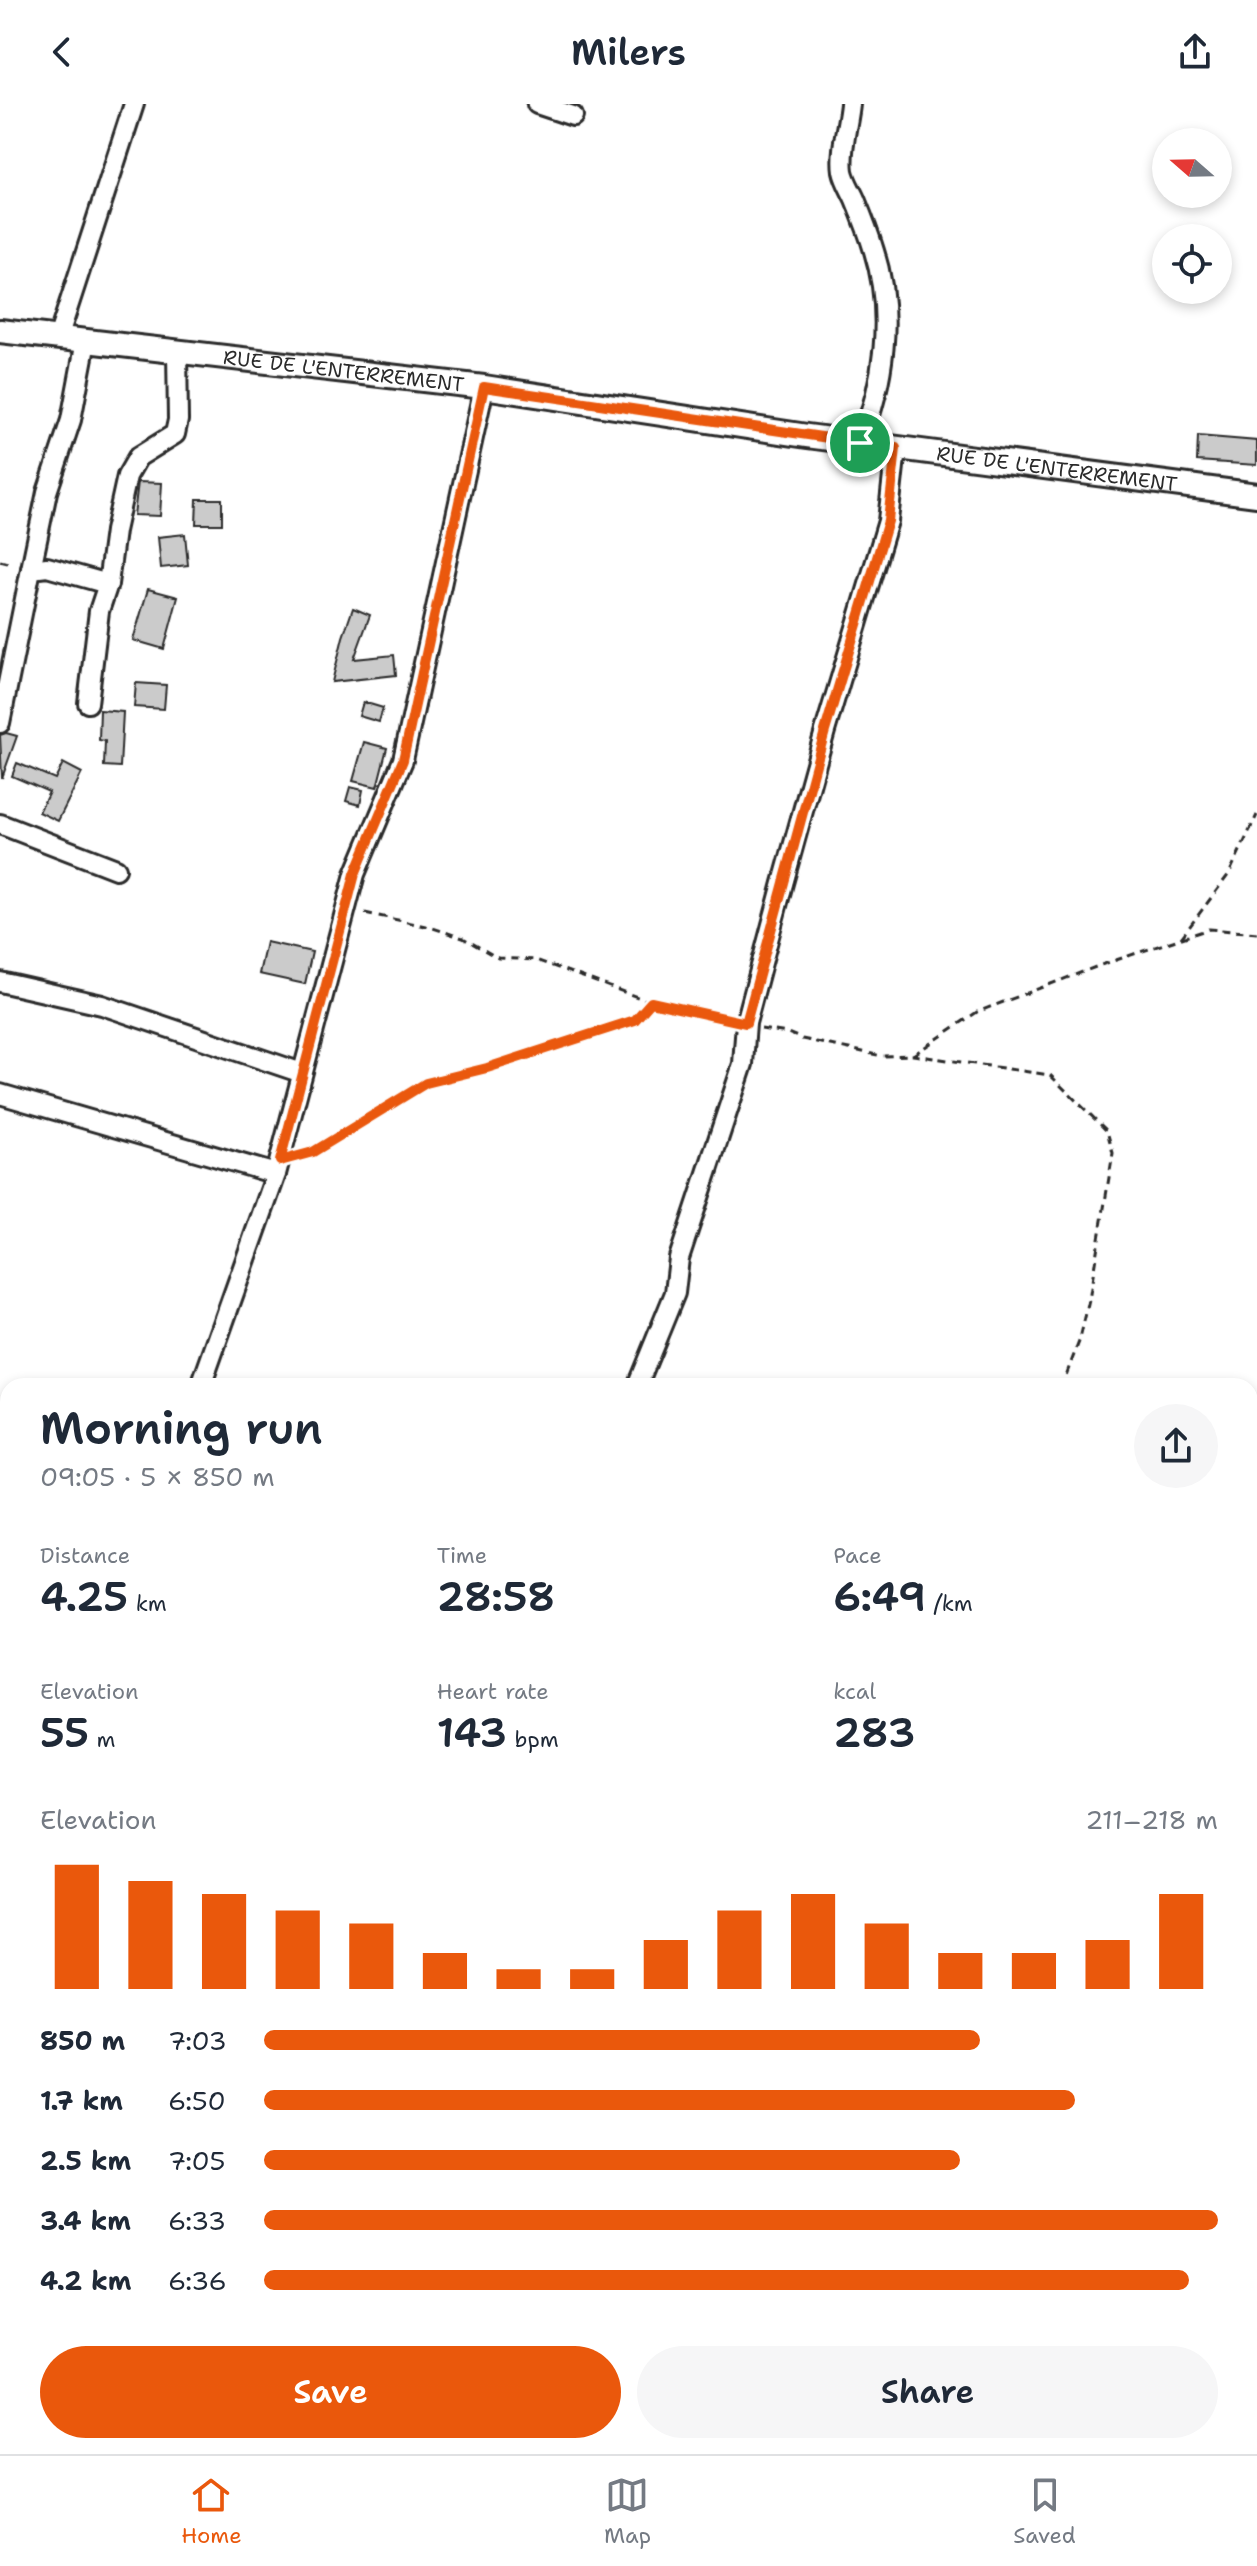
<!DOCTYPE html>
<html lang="en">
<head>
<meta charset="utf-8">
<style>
	:root { --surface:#fff; --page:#f6f6f7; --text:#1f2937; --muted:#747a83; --line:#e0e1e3; --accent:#ea580c }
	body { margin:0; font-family:"Shantell Sans",sans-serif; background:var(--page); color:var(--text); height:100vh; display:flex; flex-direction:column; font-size:30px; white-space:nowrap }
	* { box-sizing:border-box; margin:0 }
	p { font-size:26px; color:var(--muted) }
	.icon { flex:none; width:44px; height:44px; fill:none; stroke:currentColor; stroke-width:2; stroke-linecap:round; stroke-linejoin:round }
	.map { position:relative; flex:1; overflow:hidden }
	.drawer { position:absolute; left:0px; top:1274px; width:1258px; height:1076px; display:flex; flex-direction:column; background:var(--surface); border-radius:24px 24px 0 0; box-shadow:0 4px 12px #0003 }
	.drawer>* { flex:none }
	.needle { width:52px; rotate:290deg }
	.buttons { position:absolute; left:1152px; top:24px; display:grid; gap:16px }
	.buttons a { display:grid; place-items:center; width:80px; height:80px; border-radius:50%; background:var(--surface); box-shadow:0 4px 12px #0003; font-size:40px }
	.pin { position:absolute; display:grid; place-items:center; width:68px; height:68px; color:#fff; margin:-34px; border:4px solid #fff; border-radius:50%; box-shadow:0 2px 8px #0007 }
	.round { display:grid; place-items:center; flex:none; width:84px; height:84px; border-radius:42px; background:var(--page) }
	.headline { display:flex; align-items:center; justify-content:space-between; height:136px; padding:0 40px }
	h1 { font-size:44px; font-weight:600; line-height:60px }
	.metrics { display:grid; grid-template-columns:repeat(3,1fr); gap:12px; height:136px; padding:8px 40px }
	.metrics div { display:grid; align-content:center }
	.metrics b { font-size:40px; font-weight:600 }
	.metrics small { font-size:22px; font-weight:400 }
	.metrics p { font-size:22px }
	.chart { height:224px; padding:16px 40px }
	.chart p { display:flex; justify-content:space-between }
	.chart svg { width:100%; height:144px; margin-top:8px; stroke:var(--accent); stroke-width:6 }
	.cta { display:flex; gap:16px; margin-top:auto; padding:16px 40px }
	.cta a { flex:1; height:92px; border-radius:48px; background:var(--accent); color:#fff; font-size:32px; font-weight:600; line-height:92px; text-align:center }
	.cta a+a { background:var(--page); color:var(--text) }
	ul { padding:0 40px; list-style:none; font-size:26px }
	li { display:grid; grid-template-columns:128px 96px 1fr; align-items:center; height:60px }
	li i { height:20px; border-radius:10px; background:var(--accent) }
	header { display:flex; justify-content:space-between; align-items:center; height:104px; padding:0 40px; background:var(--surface); font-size:36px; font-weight:600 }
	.tabs { display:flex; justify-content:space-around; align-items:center; height:112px; border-top:2px solid var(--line); background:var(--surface); font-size:22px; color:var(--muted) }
	.tabs a { display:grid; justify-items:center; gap:4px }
	.tabs .current { color:var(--accent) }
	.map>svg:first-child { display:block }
</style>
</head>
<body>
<header><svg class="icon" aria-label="back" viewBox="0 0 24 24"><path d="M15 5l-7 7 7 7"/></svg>Milers<svg class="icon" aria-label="share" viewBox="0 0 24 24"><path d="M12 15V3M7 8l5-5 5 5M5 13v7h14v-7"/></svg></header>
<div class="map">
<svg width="1257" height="2350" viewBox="0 0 1257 2350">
	<rect width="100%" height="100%" fill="#fff"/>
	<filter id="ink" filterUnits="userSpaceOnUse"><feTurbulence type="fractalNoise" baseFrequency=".0125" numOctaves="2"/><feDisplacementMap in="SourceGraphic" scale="16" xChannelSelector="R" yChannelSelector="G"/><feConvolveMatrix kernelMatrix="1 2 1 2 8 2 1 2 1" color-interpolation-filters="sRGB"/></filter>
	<g filter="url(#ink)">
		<path fill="#e0e0e0" stroke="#868686" stroke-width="2" d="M437 2342H644L645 2350H434Z"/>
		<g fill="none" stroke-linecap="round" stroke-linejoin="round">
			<path stroke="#7e7e7e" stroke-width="5" d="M1 2350V2218L8 2178"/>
		</g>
		<g fill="#cbcbcb" stroke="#2b2b2b" stroke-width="2">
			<path d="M1198 332 1257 337V361L1197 357Z"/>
			<path d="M138 378 162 379 160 412 134 411Z"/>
			<path d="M197 395H222V420H196Z"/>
			<path d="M185 430 188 461 161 464 158 433Z"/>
			<path d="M148 485 178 493 164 545 133 536Z"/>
			<path d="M353 504 370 511 354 555 394 551 396 571 332 578 343 533Z"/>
			<path d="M136 579 166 581 164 605 134 603Z"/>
			<path d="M363 598 383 604 379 618 359 612Z"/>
			<path d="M100 606 123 608 120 663 104 662 105 637 99 636Z"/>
			<path d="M6 629 17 632 2 674 0 631Z"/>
			<path d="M364 638 387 644 377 683 353 677Z"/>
			<path d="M17 659 55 675 63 659 82 669 58 717 39 708 49 688 12 672Z"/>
			<path d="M350 683 363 686 360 701 346 697Z"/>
			<path d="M266 838 312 848 305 880 259 870Z"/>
		</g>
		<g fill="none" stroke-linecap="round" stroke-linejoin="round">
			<g stroke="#2b2b2b" stroke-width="24">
				<g id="minor">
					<path d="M537 0 573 12"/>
					<path d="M850 0C848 21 840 46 843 67 845 77 851 86 855 95 862 112 869 130 874 147 894 211 884 279 860 339"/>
					<path d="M58 234 134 0"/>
					<path d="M31 465 47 388 71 316 86 237"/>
					<path d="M88 599 99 507 108 480 115 427 127 372 138 353 175 330 178 316 177 247"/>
					<path d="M0 619 31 465 47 463 108 480"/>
					<path d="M0 720 116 765"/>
					<path d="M0 878 102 901 302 969"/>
					<path d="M0 990 276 1070"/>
					<path d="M201 1282 276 1070 355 770 403 656 484 283"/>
					<path d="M637 1282 675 1189 679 1154 743 960 746 919 783 779 825 627 888 417 896 344"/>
					<path d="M0 1759 8 1758"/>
					<path d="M1250 2163 1257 2160"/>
					<path d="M285 2350 288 2342"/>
					<path d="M1158 2350 1161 2342"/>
				</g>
			</g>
			<g stroke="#2b2b2b" stroke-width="28">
				<g id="tertiary">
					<path id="s1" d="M0 227 484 283 807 332 1257 391"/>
				</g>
			</g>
			<g stroke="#2b2b2b" stroke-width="3" stroke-dasharray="8 6" stroke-linecap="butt">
				<path d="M0 457 12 460"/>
				<path d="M365 809 430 823 463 834 498 854 536 856 651 898 727 915"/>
				<path d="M1181 834 1229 770 1257 711"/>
				<path d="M761 925 788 929 802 935 882 952 913 951 1050 971 1107 1027 1113 1049 1089 1196 1080 1235 1062 1282"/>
				<path d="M913 951 977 908 1101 861 1209 825 1257 829"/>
				<path d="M300 1052 313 1048 426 979 487 964 635 916 651 898"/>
				<path d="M0 1301 8 1304"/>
				<path d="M1250 1480 1257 1486"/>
				<path d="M0 1483 8 1476"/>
				<path d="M0 1533 8 1539"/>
				<path d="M1250 1630 1257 1632"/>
				<path d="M0 1983 8 2043"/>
				<path d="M0 2095 8 2094"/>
			</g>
			<use href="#minor" stroke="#fff" stroke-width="18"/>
			<use href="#tertiary" stroke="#fff" stroke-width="22"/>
		</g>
	</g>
	<g fill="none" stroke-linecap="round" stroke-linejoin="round" filter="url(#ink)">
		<g stroke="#fff" stroke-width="16">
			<path id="route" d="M484 283 896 344 888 417 825 627 746 919 651 898 635 916 487 964 426 979 313 1048 280 1057 355 770 403 656Z"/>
		</g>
		<use href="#route" stroke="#ea580c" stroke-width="10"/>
	</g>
	<g text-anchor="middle" stroke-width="8" stroke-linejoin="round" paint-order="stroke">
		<g font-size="20" fill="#2b2b2b" stroke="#fff">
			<text dy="7" stroke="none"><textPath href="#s1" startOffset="346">RUE DE L'ENTERREMENT</textPath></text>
			<text dy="7" stroke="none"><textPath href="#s1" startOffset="1066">RUE DE L'ENTERREMENT</textPath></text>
		</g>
	</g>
</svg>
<div class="buttons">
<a><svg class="needle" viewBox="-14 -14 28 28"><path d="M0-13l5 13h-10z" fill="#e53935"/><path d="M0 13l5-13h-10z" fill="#747a83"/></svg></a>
<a><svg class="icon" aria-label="locate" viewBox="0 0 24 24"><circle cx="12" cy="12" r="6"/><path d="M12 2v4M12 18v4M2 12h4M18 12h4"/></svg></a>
</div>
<div class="pin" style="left:860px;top:339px;background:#1e9e55"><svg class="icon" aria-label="arrive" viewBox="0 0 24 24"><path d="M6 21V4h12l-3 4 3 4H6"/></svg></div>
<section class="drawer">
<div class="headline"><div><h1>Morning run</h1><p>09:05 · 5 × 850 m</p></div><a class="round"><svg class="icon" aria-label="share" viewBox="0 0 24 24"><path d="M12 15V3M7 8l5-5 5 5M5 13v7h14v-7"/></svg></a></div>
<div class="metrics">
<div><p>Distance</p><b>4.25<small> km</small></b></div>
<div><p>Time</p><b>28:58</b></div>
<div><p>Pace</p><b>6:49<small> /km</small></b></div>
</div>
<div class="metrics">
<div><p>Elevation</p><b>55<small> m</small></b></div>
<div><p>Heart rate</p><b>143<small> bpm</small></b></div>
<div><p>kcal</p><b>283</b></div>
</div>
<div class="chart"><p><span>Elevation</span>211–218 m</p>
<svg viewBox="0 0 160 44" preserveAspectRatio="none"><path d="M5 44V6M15 44V11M25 44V15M35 44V20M45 44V24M55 44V33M65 44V38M75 44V38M85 44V29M95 44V20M105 44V15M115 44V24M125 44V33M135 44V33M145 44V29M155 44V15"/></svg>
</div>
<ul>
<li><b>850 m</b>7:03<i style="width:75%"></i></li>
<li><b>1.7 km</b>6:50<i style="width:85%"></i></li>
<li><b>2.5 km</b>7:05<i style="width:73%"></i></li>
<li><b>3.4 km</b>6:33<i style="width:100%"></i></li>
<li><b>4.2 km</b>6:36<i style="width:97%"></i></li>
</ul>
<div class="cta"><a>Save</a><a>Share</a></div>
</section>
</div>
<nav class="tabs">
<a class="current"><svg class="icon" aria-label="home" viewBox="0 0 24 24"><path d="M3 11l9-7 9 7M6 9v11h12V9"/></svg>Home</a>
<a><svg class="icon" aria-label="map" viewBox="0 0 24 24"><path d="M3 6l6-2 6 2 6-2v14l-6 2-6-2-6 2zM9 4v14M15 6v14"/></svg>Map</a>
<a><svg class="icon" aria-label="saved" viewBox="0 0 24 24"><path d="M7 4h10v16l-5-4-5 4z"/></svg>Saved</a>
</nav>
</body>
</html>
